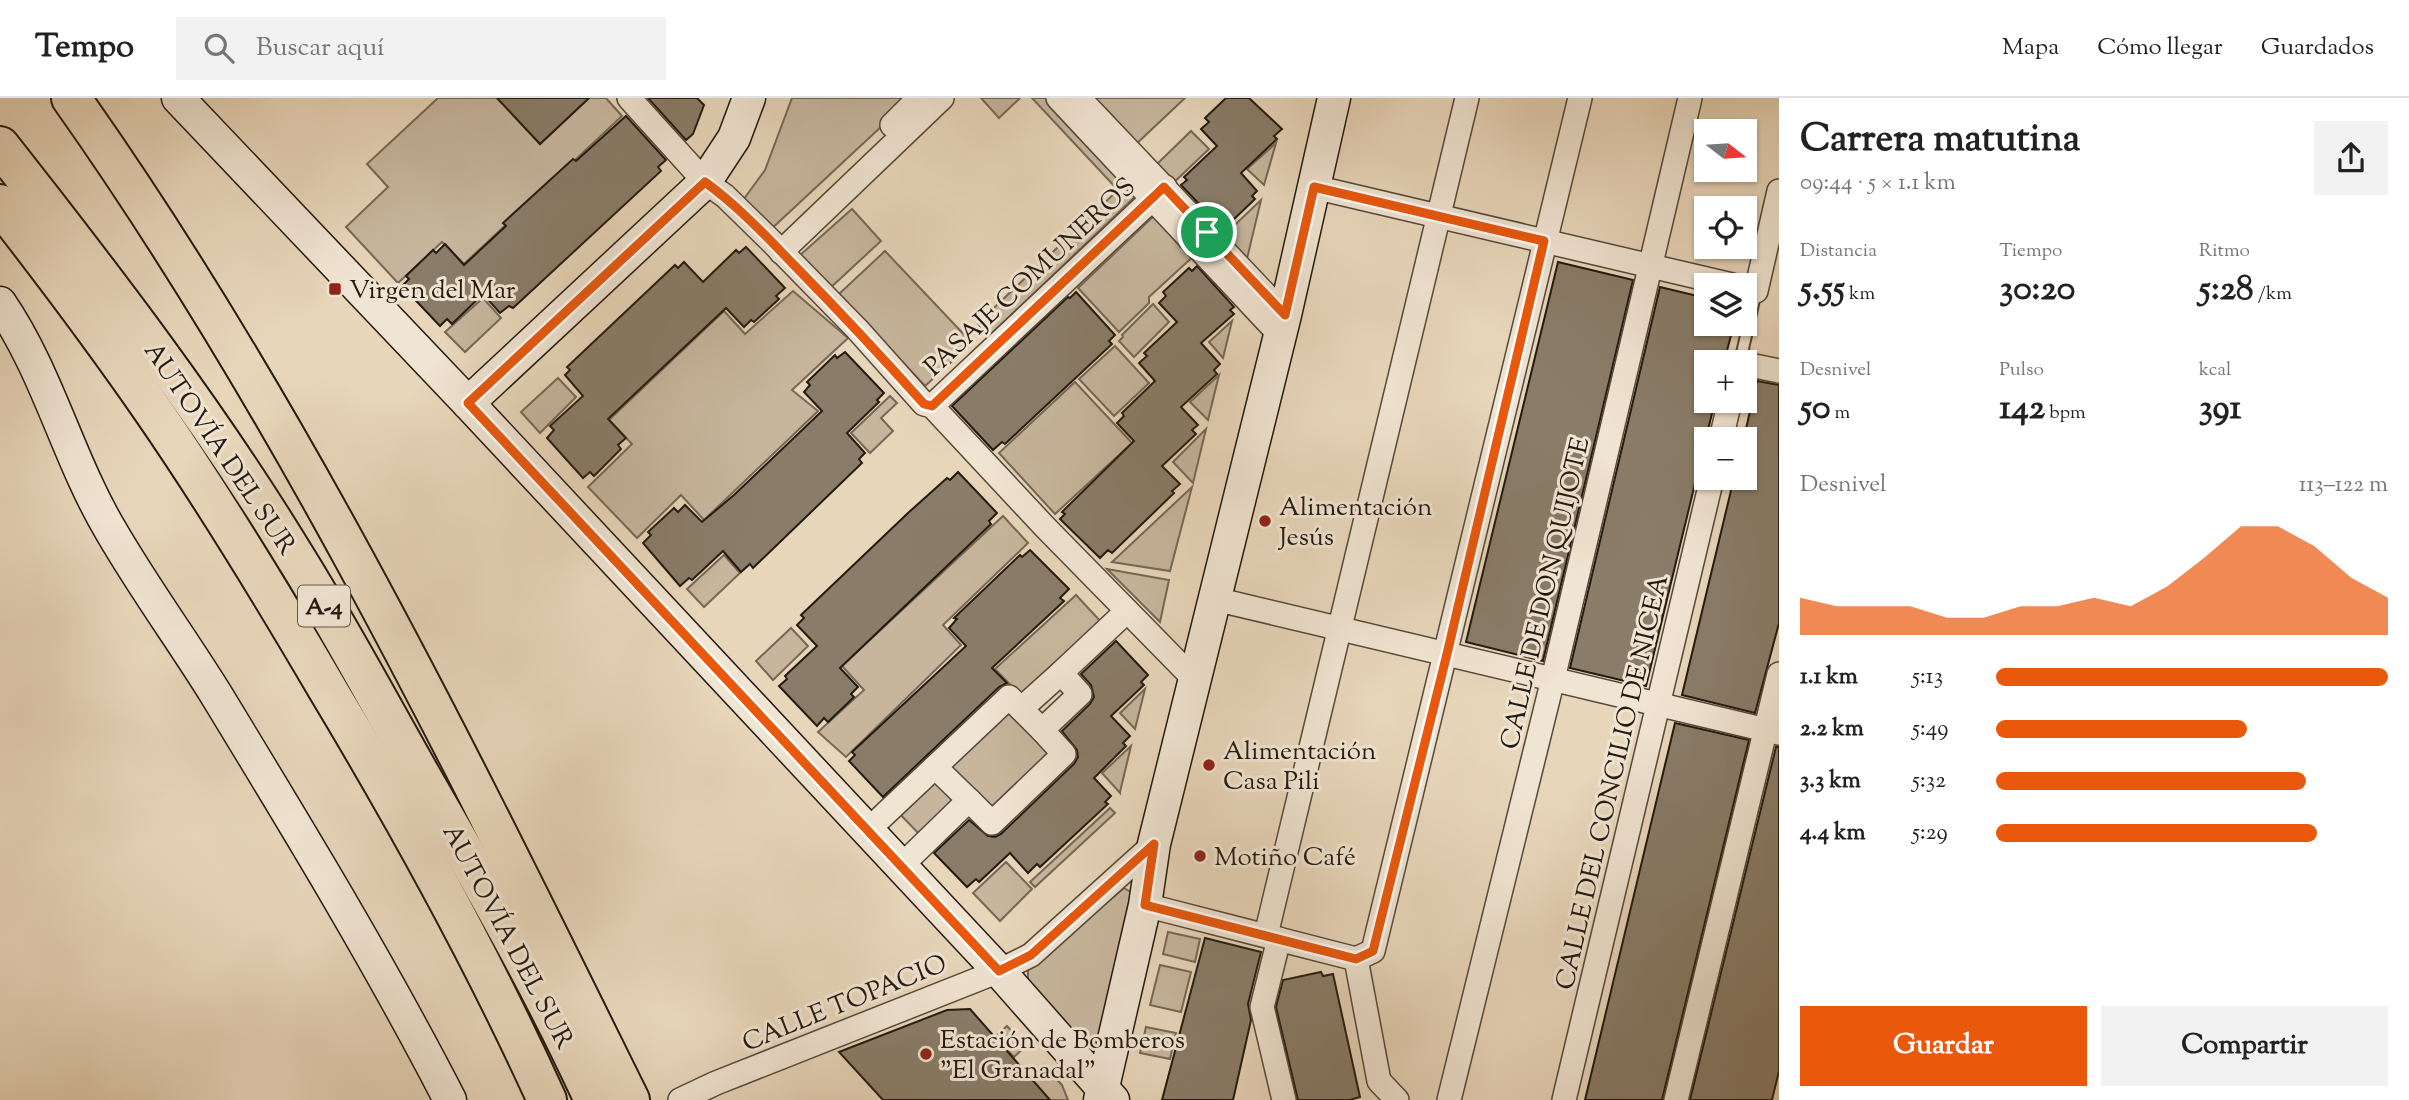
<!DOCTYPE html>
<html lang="es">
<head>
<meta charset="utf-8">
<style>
	:root { --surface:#fff; --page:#f2f2f2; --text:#222; --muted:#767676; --line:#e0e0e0; --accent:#ea580c }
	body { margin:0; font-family:"Sorts Mill Goudy",serif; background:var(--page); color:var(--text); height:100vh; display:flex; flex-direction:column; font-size:26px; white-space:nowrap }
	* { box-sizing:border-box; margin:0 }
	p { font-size:23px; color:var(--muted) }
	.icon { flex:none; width:38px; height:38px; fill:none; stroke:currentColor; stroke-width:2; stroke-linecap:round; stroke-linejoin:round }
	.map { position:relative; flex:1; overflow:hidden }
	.sheet { display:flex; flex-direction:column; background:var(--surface); width:630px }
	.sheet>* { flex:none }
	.needle { width:46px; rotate:107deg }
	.tools { position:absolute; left:1694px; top:21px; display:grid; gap:14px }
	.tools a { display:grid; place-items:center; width:63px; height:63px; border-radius:0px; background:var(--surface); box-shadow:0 2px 5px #0004; font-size:35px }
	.pin { position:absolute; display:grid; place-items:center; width:60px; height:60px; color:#fff; margin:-30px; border:4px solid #fff; border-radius:50%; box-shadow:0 2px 7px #0007 }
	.round { display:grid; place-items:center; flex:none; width:74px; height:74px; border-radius:0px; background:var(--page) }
	.summary { display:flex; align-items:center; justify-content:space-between; height:119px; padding:0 21px }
	h1 { font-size:38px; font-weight:700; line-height:52px }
	.stats { display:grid; grid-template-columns:repeat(3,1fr); gap:10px; height:119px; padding:7px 21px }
	.stats div { display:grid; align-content:center }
	.stats b { font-size:35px; font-weight:700 }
	.stats small { font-size:19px; font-weight:400 }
	.stats p { font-size:19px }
	.chart { height:196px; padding:14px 21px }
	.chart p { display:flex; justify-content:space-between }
	.chart svg { width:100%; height:126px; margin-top:7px; fill:var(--accent); opacity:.7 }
	.primary-button { display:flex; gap:14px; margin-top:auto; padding:14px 21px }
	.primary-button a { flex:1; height:80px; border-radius:0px; background:var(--accent); color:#fff; font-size:28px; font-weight:700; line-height:80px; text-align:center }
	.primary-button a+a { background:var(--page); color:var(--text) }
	ul { padding:0 21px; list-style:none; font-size:23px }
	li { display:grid; grid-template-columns:112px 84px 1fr; align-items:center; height:52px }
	li i { height:18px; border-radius:9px; background:var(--accent) }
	header { display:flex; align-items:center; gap:42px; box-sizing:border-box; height:98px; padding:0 35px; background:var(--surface); border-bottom:2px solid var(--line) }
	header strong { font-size:33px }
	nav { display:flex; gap:38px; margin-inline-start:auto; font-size:24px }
	.search { width:490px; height:63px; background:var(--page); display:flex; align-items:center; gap:18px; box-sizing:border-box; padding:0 24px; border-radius:0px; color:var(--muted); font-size:26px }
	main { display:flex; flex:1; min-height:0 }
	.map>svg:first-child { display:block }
</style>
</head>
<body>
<header>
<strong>Tempo</strong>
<div class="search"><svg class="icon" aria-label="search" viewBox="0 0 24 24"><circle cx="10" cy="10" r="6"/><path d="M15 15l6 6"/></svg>Buscar aquí</div>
<nav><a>Mapa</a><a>Cómo llegar</a><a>Guardados</a></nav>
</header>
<main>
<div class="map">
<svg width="1779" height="1002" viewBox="0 0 1779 1002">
	<rect width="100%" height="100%" fill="#e8d6ba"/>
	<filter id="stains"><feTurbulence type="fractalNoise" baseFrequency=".00286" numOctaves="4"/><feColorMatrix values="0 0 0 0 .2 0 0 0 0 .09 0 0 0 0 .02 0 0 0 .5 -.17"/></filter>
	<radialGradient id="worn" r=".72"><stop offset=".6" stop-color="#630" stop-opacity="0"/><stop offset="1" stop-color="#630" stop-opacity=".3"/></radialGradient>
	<g fill="#c7b69d" stroke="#756856" stroke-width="2">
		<path d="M438 0H497L540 46 589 0H606L622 18 464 166 442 144 398 185 346 129 388 89 367 66Z"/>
		<path d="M792 0H912L768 134 741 105 765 72Z"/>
		<path d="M981 0H1020L999 20Z"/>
		<path d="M1032 0H1051L1140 94 987 240 978 225 1118 92Z"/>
		<path d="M1088 0H1185L1133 49Z"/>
		<path d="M1191 33 1209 51 1170 88 1153 70Z"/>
		<path d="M1276 45 1264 87 1247 71Z"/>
		<path d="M1261 102 1245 169 1220 141Z"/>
		<path d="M852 111 881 143 829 191 799 158Z"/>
		<path d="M1158 114 1198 154 1149 199V205L1119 234 1078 190Z"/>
		<path d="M885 153 972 245 925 288 839 196Z"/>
		<path d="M793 193 848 240 792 292 818 313 704 422 681 397 637 440 588 389 632 346 609 322 724 213 745 236Z"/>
		<path d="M483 200 501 220 465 254 445 234Z"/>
		<path d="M1153 206 1169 224 1134 259 1119 243 1123 239 1122 237Z"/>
		<path d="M1232 223 1223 260 1209 244Z"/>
		<path d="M1115 248 1149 285 1114 318 1079 281Z"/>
		<path d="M1219 277 1208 322 1190 304Z"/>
		<path d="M558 280 576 299 540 335 521 314Z"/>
		<path d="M1075 284 1132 345 1055 416 999 355Z"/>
		<path d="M890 298 897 305 881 320 893 333 870 355 851 335Z"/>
		<path d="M1206 331 1193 385 1173 364Z"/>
		<path d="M1192 389 1170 473 1112 464Z"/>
		<path d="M1003 418 1028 445 943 527 961 547 846 659 818 634 864 592 842 568Z"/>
		<path d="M724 457 740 475 704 509 687 491Z"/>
		<path d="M1107 471 1169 482 1160 524Z"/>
		<path d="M1076 497 1104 527 1027 604 995 571Z"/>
		<path d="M791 530 808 548 773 582 756 563Z"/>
		<path d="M1145 591 1135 631 1120 615Z"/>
		<path d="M1009 602 1060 655 993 721 941 667Z"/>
		<path d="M1131 648 1120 694V695L1102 675Z"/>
		<path d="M935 671 965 703 924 741 894 710Z"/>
		<path d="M1110 710 1115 715 1035 789 1030 784Z"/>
		<path d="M1006 764 1032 791 1000 823 973 795Z"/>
		<path d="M1124 790 1142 801 1094 965 1028 890V870Z"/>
		<path d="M1168 834 1200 841 1195 864 1163 856Z"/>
		<path d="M1160 867 1191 874 1181 914 1150 907Z"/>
		<path d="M1007 928 1026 948 1014 959 995 939Z"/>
		<path d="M1146 929 1176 935 1170 961 1140 955Z"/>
		<path d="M1044 967 1062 987 1068 1002H1050L1030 980Z"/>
	</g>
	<g fill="#897c68" stroke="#231a10" stroke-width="2">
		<path d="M497 0H589L540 46Z"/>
		<path d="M648 0H697L704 7 693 36 686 42Z"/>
		<path d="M1226 0H1249L1282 31 1274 38 1277 41 1241 75 1257 93 1252 98 1255 101 1230 125 1227 121 1220 128 1181 87 1187 82 1184 79 1217 48 1201 31 1209 24 1205 20Z"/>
		<path d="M626 18 666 62 658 69 661 73 513 210 509 208 500 215 483 196 452 226 447 221 440 228 402 188 409 181 406 178 433 152 436 155 445 146 464 167 506 128 503 125 573 61 576 63Z"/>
		<path d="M746 149 785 190 776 198 779 201 754 224 751 222 744 229 726 210 608 321 626 340 618 347 621 351 594 378 590 374 583 380 547 340 554 332 550 328 583 298 565 277 570 272 567 269 675 167 678 170 684 164 703 184 736 152 739 155Z"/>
		<path d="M1558 164 1633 182 1543 563 1466 544Z"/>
		<path d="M1197 168 1234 209 1230 212 1234 216 1201 245 1220 266 1214 272 1217 276 1181 309 1198 327 1192 332 1196 336 1162 368 1180 386 1172 393 1174 395 1112 455 1108 452 1100 460 1060 421 1065 416 1062 414 1134 343 1117 325 1124 318 1122 315 1155 283 1139 265 1147 258 1144 255 1177 224 1159 205 1166 198 1163 194 1189 170 1192 173Z"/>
		<path d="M1660 189 1706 200V226H1734L1724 264H1706V303H1715L1646 588 1570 570Z"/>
		<path d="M1076 194 1115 237 1109 243 1112 246 1005 346 1002 344 993 352 952 308 1068 199 1070 200Z"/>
		<path d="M845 254 884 295 877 302 879 304 847 335 865 355 859 361 862 365 753 470 750 466 741 474 723 453 692 482 689 480 680 488 643 445 651 437 648 434 674 410 678 414 685 407 702 424 734 397 822 313 804 294 810 287 807 284 835 257 837 260Z"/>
		<path d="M1757 283 1779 287V525L1755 615 1682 597 1734 380H1745V335Z"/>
		<path d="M958 374 997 415 989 423 991 426 840 570 858 589 851 596 854 599 828 624 824 620 817 628 779 588 787 581 785 578 817 548 797 527 804 520 801 517 908 415 947 380 950 382Z"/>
		<path d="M1030 452 1069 491 1060 500 1064 503 992 570 1007 585 999 589 883 699 849 663 855 657 852 654 966 548 949 530 957 521 954 520 1020 457 1022 459Z"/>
		<path d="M1116 543 1148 577 1141 584 1144 587 1111 618 1130 638 1123 645 1126 648 1094 680 1111 698 1105 704 1108 706 1040 769 1037 766 1028 775 1010 755 979 784 976 781 967 789 934 755 969 722 988 738 995 739 1001 736 1074 666 1078 659 1077 652 1062 633 1090 606 1094 599 1091 587 1081 576Z"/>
		<path d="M1675 625 1749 642 1662 1002H1585Z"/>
		<path d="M1776 649H1779V973L1772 1002H1690Z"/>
		<path d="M1205 840 1261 854 1248 906 1251 922 1233 1002H1162Z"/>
		<path d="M1321 874 1323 878 1333 876 1360 999 1350 1002H1298L1276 909 1283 882Z"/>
		<path d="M970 911 1050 1002H883L839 954 947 912Z"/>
	</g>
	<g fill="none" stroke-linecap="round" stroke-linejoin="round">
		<g stroke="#54493a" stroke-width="14">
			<path id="lane" d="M1740 264 1756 193"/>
		</g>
		<g stroke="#54493a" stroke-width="26">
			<g id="street">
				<path d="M629 0 705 84 725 98 772 144 857 231 924 306 932 308 1044 428 1194 581"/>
				<path d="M1058 0 1280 237"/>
				<path d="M1079 0 1285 217"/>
				<path d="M892 27 919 0"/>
				<path d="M1314 89 1732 187"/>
				<path d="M781 154 942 0"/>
				<path d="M1745 190 1756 193 1779 93"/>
				<path d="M1745 266 1779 273"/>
				<path d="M932 308 1165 89"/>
				<path d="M1721 341 1730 303"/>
				<path d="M1215 501 1779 635"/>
				<path d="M1021 611 1061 575"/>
				<path d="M935 669 969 702"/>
				<path d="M867 733 1009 599 1042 632"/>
				<path d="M900 769 969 702 992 725 1064 656 1042 632 1080 596 1061 575 1127 513"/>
				<path d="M1145 807 1356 861 1379 983 1397 1002"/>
				<path d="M1266 837 1467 0"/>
				<path d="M1279 841 1262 909 1284 1002"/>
				<path d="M1356 861 1373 853 1580 0"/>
				<path d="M680 1002 716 985 999 873 1031 857 1154 746"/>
				<path d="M1449 1002 1553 581 1690 0"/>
				<path d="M1564 1002 1712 380"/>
				<path d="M1676 1002 1779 576"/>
			</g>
		</g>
		<g stroke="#231a10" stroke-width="35">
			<g id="secondary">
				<path d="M178 0 468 305 999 873 1113 1002"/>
				<path d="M0 205C48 275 68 361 111 433 144 490 183 543 217 598 298 731 379 864 450 1002"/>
				<path d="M468 305 705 84 734 40 749 0"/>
				<path d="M1100 1002 1145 807 1154 746 1285 217 1334 0"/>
			</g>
		</g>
		<g stroke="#231a10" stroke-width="42">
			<g id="highway">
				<path d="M71 0C293 314 460 659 630 1002"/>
				<path d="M0 48C104 180 207 314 294 457 339 529 379 604 421 678 482 784 543 891 594 1002"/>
				<path d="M0 106C53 174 105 243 154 314 216 404 273 498 328 592 408 725 483 861 547 1002"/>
			</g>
		</g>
		<use href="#lane" stroke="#f0e4d2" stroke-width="10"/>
		<use href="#street" stroke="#f0e4d2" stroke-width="23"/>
		<use href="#secondary" stroke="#f0e4d2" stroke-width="32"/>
		<use href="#highway" stroke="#e8d6ba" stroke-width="38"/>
	</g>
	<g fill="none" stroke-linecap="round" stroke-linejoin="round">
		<g stroke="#fff" stroke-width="14">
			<path id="route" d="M705 84C738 108 767 139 795 168 839 213 882 259 924 306L932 308 1164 89 1285 217 1314 89 1544 143 1447 556 1373 853 1356 861 1145 807 1154 746 1031 857 999 873 468 305Z"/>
		</g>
		<use href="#route" stroke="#ea580c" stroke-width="9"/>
	</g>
	<g fill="#8f2418" stroke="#f0e4d2" stroke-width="2.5">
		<rect x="328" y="184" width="14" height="14" rx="3.5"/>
		<circle cx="1265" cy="423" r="7"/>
		<circle cx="1209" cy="667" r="7"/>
		<circle cx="1200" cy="758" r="7"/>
		<circle cx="926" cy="956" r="7"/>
	</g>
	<g text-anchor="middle" stroke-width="6" stroke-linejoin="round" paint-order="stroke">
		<rect fill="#f0e4d2" stroke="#60574a" stroke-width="2" x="298" y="487.5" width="52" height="41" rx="5"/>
		<g font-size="24" font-weight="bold" fill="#231a10">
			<text x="324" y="516">A-4</text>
		</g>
		<g font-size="26" fill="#231a10" stroke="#f0e4d2">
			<text transform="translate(1029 178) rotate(-43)" y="9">PASAJE COMUNEROS</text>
			<text transform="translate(221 350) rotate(56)" y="9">AUTOVÍA DEL SUR</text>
			<text transform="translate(1544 495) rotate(-77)" y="9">CALLE DE DON QUIJOTE</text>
			<text transform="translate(1611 684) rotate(-77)" y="9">CALLE DEL CONCILIO DE NICEA</text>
			<text transform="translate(509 838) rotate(62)" y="9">AUTOVÍA DEL SUR</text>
			<text transform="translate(844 904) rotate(-22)" y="9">CALLE TOPACIO</text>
		</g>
		<g font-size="26" fill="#231a10" stroke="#f0e4d2" text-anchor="start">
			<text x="349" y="200">Virgen del Mar</text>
			<text x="1279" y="417">Alimentación<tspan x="1279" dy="30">Jesús</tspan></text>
			<text x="1223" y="661">Alimentación<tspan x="1223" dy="30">Casa Pili</tspan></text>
			<text x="1214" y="767">Motiño Café</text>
			<text x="940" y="950">Estación de Bomberos<tspan x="940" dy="30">"El Granadal"</tspan></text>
		</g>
	</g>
	<rect width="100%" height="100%" filter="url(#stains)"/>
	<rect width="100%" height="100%" fill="url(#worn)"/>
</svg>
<div class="tools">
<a><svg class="needle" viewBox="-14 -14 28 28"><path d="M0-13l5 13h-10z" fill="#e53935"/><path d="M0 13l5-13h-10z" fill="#767676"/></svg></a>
<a><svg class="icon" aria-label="locate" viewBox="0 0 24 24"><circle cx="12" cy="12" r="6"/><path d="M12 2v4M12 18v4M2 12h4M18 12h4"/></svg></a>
<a><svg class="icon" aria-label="layers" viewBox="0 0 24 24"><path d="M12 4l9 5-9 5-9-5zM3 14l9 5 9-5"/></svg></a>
<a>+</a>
<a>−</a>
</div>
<div class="pin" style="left:1207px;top:134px;background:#1e9e55"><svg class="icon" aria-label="arrive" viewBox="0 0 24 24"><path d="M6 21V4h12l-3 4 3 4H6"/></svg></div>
</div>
<section class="sheet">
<div class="summary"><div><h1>Carrera matutina</h1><p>09:44 · 5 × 1.1 km</p></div><a class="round"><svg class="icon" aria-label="share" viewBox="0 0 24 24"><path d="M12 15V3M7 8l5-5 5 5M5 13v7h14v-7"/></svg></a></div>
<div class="stats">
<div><p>Distancia</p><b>5.55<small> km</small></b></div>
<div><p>Tiempo</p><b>30:20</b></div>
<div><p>Ritmo</p><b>5:28<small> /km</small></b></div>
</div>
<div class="stats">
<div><p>Desnivel</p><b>50<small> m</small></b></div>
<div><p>Pulso</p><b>142<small> bpm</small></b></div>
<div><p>kcal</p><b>391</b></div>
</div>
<div class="chart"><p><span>Desnivel</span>113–122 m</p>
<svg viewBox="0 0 160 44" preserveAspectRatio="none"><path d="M0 44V31L10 34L20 34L30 34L40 38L50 38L60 34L70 34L80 31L90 34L100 27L110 17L120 6L130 6L140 13L150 24L160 31V44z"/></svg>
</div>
<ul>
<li><b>1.1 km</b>5:13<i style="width:100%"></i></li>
<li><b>2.2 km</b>5:49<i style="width:64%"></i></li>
<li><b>3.3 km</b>5:32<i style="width:79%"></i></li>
<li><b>4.4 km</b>5:29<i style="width:82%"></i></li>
</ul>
<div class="primary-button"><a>Guardar</a><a>Compartir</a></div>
</section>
</main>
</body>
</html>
